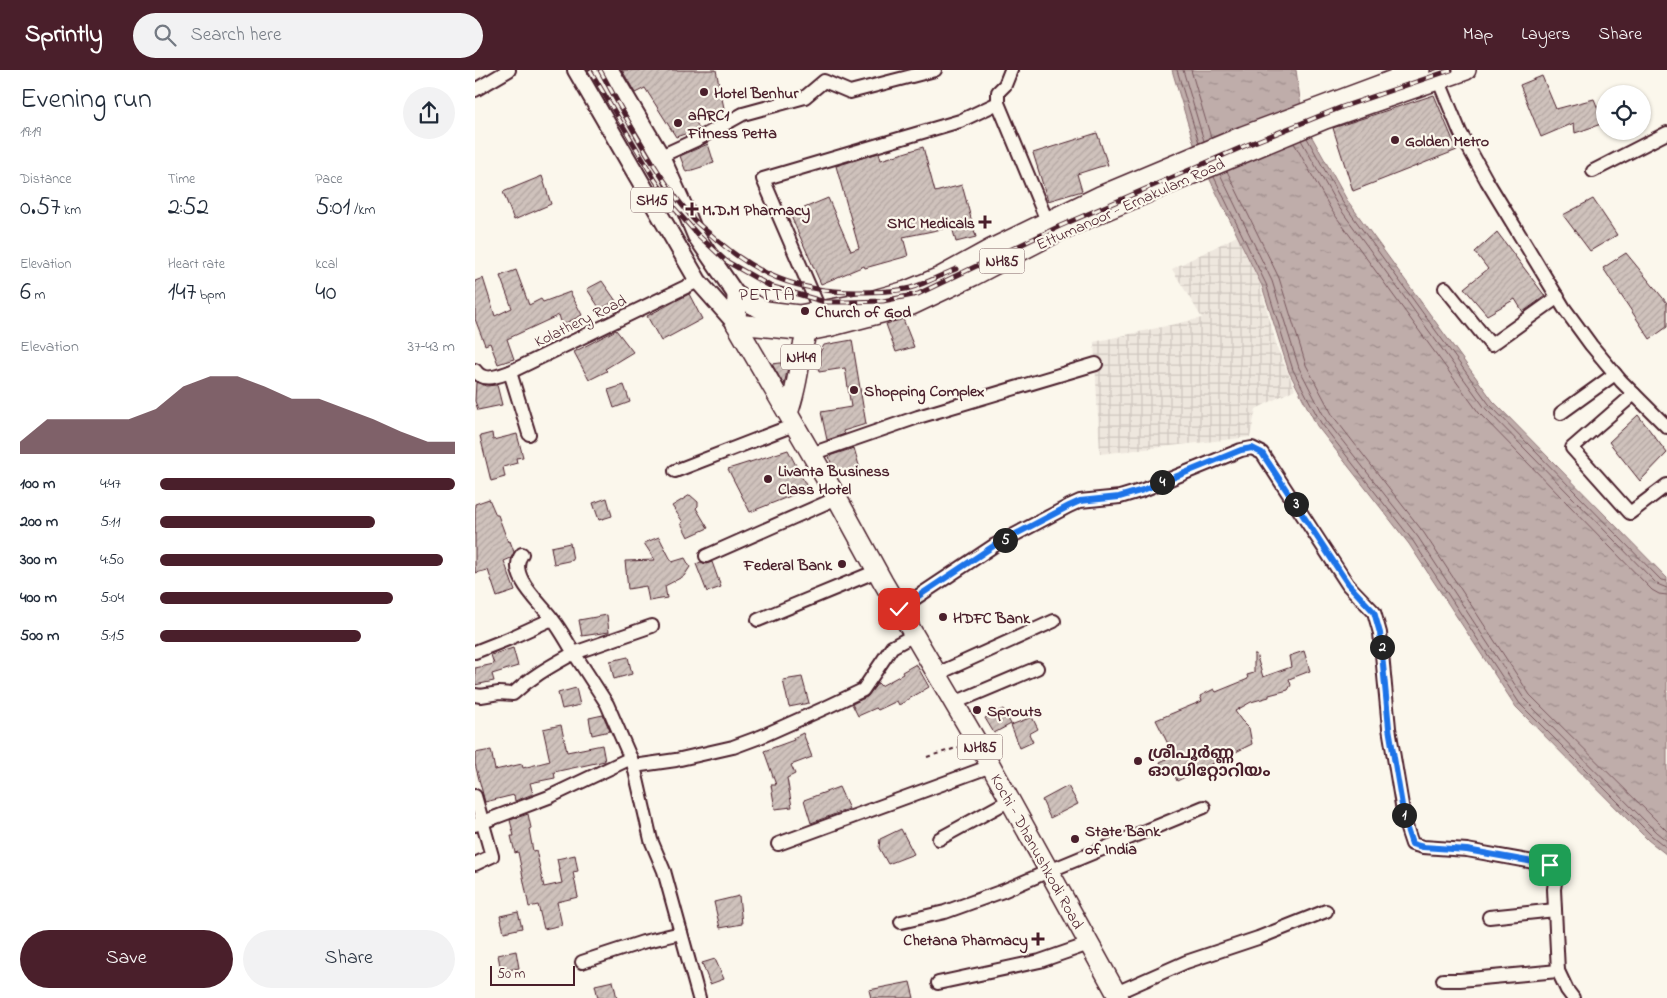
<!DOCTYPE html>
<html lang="en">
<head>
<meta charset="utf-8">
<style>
	:root { --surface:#fff; --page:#f2f2f3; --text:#1f2937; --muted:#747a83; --accent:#4a1f2b }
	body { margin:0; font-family:"Indie Flower","Noto Sans Malayalam",sans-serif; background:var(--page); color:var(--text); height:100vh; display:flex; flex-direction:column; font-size:19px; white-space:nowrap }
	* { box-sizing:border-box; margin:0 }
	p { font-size:16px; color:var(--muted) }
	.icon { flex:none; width:28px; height:28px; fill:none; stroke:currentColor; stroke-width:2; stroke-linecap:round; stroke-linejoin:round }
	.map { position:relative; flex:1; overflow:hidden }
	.panel { display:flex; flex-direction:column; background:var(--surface); width:475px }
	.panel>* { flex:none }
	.controls { position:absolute; left:1121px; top:15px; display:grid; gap:10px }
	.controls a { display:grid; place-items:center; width:55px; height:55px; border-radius:50%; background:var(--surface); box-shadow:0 1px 4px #0004; font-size:25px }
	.scale { position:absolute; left:15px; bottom:12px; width:85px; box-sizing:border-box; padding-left:5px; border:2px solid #4a1f2b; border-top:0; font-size:14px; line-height:18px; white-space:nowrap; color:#4a1f2b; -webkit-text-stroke:4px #fbf7ec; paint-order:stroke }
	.pin { position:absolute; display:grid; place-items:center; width:42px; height:42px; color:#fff; margin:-21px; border-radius:10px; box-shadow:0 2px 8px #0006 }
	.km { position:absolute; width:25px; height:25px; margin:-12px; border-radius:50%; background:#222; color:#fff; font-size:14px; line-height:25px; text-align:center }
	.round { display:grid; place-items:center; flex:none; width:52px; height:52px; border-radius:26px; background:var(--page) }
	.headline { display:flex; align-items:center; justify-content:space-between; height:85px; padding:0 20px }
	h1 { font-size:28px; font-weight:600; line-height:38px }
	.stats { display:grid; grid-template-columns:repeat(3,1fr); gap:8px; height:85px; padding:5px 20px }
	.stats div { display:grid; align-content:center }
	.stats b { font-size:25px; font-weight:600 }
	.stats small { font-size:14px; font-weight:400 }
	.stats p { font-size:14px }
	.chart { height:140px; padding:10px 20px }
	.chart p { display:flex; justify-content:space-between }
	.chart svg { width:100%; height:90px; margin-top:5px; fill:var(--accent); opacity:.7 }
	.action { display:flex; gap:10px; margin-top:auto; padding:10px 20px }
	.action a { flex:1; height:58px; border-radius:30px; background:var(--accent); color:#fff; font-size:20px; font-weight:600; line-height:58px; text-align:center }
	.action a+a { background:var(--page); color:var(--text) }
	ul { padding:0 20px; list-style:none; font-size:16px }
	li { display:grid; grid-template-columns:80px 60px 1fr; align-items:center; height:38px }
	li i { height:12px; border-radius:6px; background:var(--accent) }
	header { display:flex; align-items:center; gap:30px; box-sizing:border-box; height:70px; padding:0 25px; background:var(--accent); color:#fff }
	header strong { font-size:24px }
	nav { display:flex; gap:28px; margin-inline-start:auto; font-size:18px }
	.search { width:350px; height:45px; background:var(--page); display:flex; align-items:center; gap:12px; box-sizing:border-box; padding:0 18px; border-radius:28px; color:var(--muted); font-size:19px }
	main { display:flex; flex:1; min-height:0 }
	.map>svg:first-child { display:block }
</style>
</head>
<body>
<header>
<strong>Sprintly</strong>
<div class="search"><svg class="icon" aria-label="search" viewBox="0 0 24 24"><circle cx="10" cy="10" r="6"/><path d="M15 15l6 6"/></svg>Search here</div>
<nav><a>Map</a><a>Layers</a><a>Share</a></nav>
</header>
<main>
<section class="panel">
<div class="headline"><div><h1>Evening run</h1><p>19:19</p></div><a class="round"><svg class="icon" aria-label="share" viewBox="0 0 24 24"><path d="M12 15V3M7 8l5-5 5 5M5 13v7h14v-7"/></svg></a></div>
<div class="stats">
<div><p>Distance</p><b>0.57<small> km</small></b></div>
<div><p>Time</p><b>2:52</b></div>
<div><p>Pace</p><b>5:01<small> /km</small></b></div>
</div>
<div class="stats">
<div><p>Elevation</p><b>6<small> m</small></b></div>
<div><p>Heart rate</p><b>147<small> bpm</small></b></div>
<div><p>kcal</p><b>40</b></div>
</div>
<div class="chart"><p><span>Elevation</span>37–43 m</p>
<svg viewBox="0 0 160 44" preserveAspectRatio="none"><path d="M0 44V38L10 27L20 27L30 27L40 27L50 22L60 11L70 6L80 6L90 11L100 17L110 17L120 22L130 27L140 33L150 38L160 38V44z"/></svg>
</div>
<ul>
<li><b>100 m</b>4:47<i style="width:100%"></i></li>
<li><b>200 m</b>5:11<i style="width:73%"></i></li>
<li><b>300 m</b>4:50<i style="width:96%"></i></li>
<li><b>400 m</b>5:04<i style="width:79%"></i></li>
<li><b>500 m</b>5:15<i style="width:68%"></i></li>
</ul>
<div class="action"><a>Save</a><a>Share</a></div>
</section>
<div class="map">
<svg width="1192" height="928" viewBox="0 0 1192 928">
	<defs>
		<pattern id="industrial-grid" width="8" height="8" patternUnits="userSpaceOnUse" patternTransform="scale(1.25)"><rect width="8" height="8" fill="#eee7de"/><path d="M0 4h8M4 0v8" fill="none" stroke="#cec6bf"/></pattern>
		<pattern id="water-ripples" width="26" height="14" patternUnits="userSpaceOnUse" patternTransform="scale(1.25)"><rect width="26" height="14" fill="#bfadaa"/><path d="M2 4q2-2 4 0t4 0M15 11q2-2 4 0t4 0" fill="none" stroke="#9d8c8b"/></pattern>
		<pattern id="building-hatch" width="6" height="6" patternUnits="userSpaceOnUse" patternTransform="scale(1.25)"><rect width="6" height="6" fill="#cfc2bc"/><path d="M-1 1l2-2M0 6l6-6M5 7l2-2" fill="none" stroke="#b3a6a2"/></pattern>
	</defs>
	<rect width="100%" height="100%" fill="#fbf7ec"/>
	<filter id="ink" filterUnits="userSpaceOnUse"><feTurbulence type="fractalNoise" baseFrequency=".02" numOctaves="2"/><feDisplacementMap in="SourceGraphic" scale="10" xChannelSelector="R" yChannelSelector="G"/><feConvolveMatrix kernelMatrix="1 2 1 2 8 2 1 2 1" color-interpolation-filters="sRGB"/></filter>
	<g filter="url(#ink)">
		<path fill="url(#industrial-grid)" d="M762 166 784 211 803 280 820 319 781 339 775 367 625 384 619 272 727 248 697 199Z"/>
		<path fill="url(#water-ripples)" stroke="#907477" d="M697 0H821L828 51 872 130 1018 331 1192 508V785L1173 770 1041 637 934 474 842 356 814 302 787 216 721 81Z"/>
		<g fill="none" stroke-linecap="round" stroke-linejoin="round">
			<g stroke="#79585e" stroke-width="1">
				<path d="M702 0 724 73"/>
				<path d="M708 0 729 71"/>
				<path d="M716 0 736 68"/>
				<path d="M832 68 868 133 1014 334 1186 510 1192 511"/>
				<path d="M826 70 863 136 1010 338 1182 514 1192 518"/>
				<path d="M819 73 857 141 1004 343 1177 520 1184 524 1192 525"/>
				<path d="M752 101 804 208 831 295 858 346 949 463 1055 625 1192 761"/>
				<path d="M745 104 797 211 824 298 851 350 943 467 1050 630 1181 762 1192 771"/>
				<path d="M739 107 791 214 818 300 846 353 938 471 1045 634 1177 766 1192 778"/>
			</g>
		</g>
		<g fill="url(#building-hatch)" stroke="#4a1f2b">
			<path d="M147 0H241L249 38 220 49 224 59 201 67 170 18 160 23Z"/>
			<path d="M1067 6 1081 39 1119 29 1129 53 1100 63 1099 53 1066 67 1045 15Z"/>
			<path d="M959 25 982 80 878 121 858 58Z"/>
			<path d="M622 63 633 95 624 97 602 104 607 121 573 131 558 83Z"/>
			<path d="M233 74 239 93 211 102 205 86Z"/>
			<path d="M448 77 460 122 487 115 501 167 481 172 477 157 428 167 433 186 390 198 389 196 346 214 315 144 353 128 376 181 384 178 361 96 404 83 406 90Z"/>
			<path d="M67 106 76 134 39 150 28 122Z"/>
			<path d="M1118 129 1142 165 1115 181 1088 145Z"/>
			<path d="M1022 162 1070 226 1048 242 1040 229 1012 245 989 218 1013 199 1000 182Z"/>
			<path d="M1151 183 1192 233V257L1175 269 1128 198Z"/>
			<path d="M41 200 54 235 66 229 68 232 95 222 107 245 87 255 84 245 32 269 39 289 23 294 15 273 10 275 0 249V211L8 208 20 246 37 238 25 206Z"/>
			<path d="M127 211 141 231 125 239 112 219Z"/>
			<path d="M214 224 227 249 186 271 172 246Z"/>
			<path d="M428 249 439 277 421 282 411 254Z"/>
			<path d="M141 260 158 282 130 299 132 301 114 310 99 282Z"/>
			<path d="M377 270 391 354 368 361 370 364 352 370 346 342 376 337 370 298 344 302 341 290 349 275Z"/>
			<path d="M314 292 311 306 309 315 297 294Z"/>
			<path d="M1 312 11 316 22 315 27 335 3 340 0 331Z"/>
			<path d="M149 315 155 332 139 338 133 320Z"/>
			<path d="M1163 345 1192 383 1165 411 1134 372Z"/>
			<path d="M17 363 18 370 42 364 48 387 41 388 42 393 28 397 30 407 16 411 5 366Z"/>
			<path d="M379 378 385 399 362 406 357 396 354 386Z"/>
			<path d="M313 380 333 419 275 442 253 399Z"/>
			<path d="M215 425 223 432V436L221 438 233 458 213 467 206 453 208 452 197 436Z"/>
			<path d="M132 428 137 446 124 450 118 433Z"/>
			<path d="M14 429 21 445H23L33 472 35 471 39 482 36 488 29 491 40 521 22 527 13 500 0 503V434Z"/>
			<path d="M184 467 197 492 210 488 215 497 209 506 190 516 192 528 174 531 171 516 153 519 150 491 180 490 169 473Z"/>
			<path d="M95 473 98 490 79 494 76 477Z"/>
			<path d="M226 492 231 494 237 492 246 517 232 522 221 494Z"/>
			<path d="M132 545 134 562 107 566 104 550Z"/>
			<path d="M38 578 43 596 17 604 19 611 0 615V598L19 594 16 585Z"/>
			<path d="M829 581 835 601 814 609 816 615 813 620 794 625V627L776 632 760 641 766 650 774 658 777 674 702 711 698 701 690 703 685 692 691 689 687 681 695 678 681 650 727 631 725 626 739 619 741 622 773 609 772 605 779 603V584H781L788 607 816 597 814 586Z"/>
			<path d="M153 587 157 604 139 609 135 591Z"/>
			<path d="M441 594 454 617 424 635 422 631 403 640 401 638 383 646 377 634 392 627 403 613 406 616 428 604 427 602Z"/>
			<path d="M327 607 334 633 314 637 308 610Z"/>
			<path d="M101 618 105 635 87 639 83 623Z"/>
			<path d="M528 639 536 654 519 663 510 648Z"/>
			<path d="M128 645 135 661 117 665 114 648Z"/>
			<path d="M557 647 563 659 554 664 558 672 545 678 536 655Z"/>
			<path d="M86 655 92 682 127 675 130 691 79 702 80 708 55 713 58 724 40 731 39 725 10 732 0 694V683L16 680 20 700 47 694 48 698 75 691 68 659Z"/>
			<path d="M328 663 337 687 316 695 320 704 312 708 317 737 300 739 296 715H301L289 681 319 670 318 668Z"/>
			<path d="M593 716 603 734 575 748 567 730Z"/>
			<path d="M364 717 374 739 336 753 329 730Z"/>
			<path d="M53 744 56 758 54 759 58 781 61 780 69 817 87 813 82 789 100 785 103 801 98 802 103 827 82 832 87 855 69 859 63 835 54 837 43 782 40 783 36 766H39L35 750Z"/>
			<path d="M426 759 439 784 413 794 404 778 405 769Z"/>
			<path d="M264 826 267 854 245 858 239 832Z"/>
			<path d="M43 842 47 858 29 862 25 846Z"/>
			<path d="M41 881 44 898 26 901 23 885Z"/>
			<path d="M240 889 249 909 235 914 227 893Z"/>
			<path d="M138 911 142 928H123L120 915Z"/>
			<path d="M435 912 439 928H396L394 920Z"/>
		</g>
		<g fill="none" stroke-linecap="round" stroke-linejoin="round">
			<g stroke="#4a1f2b" stroke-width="16">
				<g id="minor">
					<path d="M536 0 530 15 523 22V33L572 151"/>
					<path d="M963 9 985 62 1012 111 1089 238 1116 275 1146 311 1192 357"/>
					<path d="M0 20 34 0"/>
					<path d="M186 86 223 69 268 44 330 27 349 11 375 22 460 0"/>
					<path d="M1118 101 1192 63"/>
					<path d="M970 218 1016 275 1083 227"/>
					<path d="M345 241 288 109 485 51 523 33"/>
					<path d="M0 300C8 313 23 306 35 302L223 211"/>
					<path d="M35 302 54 364"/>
					<path d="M1159 324 1097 378 1155 443 1192 415"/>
					<path d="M1086 343 1140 304"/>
					<path d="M336 384 443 347 621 294"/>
					<path d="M200 401 319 355"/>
					<path d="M231 486 362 428"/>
					<path d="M424 539 520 475 594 436 605 431 645 427 668 420 766 380 777 378 787 383 873 515 899 542 905 563 914 658 930 753 937 774 948 777 992 780 1075 795 1081 806 1079 819 1083 901 1092 920 1098 928"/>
					<path d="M283 550 402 501"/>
					<path d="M0 582 33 569 77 549"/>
					<path d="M462 604 579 551"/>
					<path d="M0 625 6 626 24 623 38 624C57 606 76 596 99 583 92 572 86 560 78 550 67 534 31 505 47 484"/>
					<path d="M479 633 562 598"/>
					<path d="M159 696 132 634 99 583 177 556"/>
					<path d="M0 726 17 786 0 794"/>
					<path d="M0 755 74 727 156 688"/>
					<path d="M464 769 535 730"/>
					<path d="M303 774 516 696"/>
					<path d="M1014 847 1080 840"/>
					<path d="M426 852 470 842 528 821 574 801 729 737"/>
					<path d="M107 892 168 872 206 863"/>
					<path d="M968 910H985L1083 901"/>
					<path d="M463 913 565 891 614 874"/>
					<path d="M641 923 711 892 783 868 851 841"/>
					<path d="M224 928 189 801 176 770 159 696 201 690 258 677 285 667 352 637 388 620 417 577 439 565"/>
				</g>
			</g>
			<g stroke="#4a1f2b" stroke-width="20">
				<g id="major">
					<path d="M101 0 223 211 261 254"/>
					<path d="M135 0 186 86 209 137 221 166 262 226"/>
				</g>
			</g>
			<g stroke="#4a1f2b" stroke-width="22">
				<g id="highway">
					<path d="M261 254 333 261 353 257 437 235 498 206 584 161 634 139 850 49 991 0"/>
					<path d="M313 343C320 324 323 306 326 285 328 273 333 263 332 250"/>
					<path d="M644 928 516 696 408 512 362 428 261 254 262 226 291 241 324 245 388 233 431 221 465 207 516 179 625 126 768 66 945 0"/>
				</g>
			</g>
			<path stroke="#4a1f2b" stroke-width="2" stroke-dasharray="4 4" stroke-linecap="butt" d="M452 687 488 676"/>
			<use href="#minor" stroke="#fbf7ec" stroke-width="12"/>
			<use href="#major" stroke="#fbf7ec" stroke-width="16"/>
			<use href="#highway" stroke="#fbf7ec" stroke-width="19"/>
			<g stroke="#4a1f2b" stroke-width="5">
				<g id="rail">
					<path d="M115 0 180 110 199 138 223 165 251 191 295 216 350 232H372L408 231 443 224 585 156 772 75 867 37 976 0"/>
					<path d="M125 0C152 49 179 102 215 145 220 152 228 158 234 163 279 204 321 222 382 222 400 222 418 222 435 218 450 214 466 205 481 199"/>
				</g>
			</g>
			<use href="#rail" stroke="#fbf7ec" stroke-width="3" stroke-dasharray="9" stroke-linecap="butt"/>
		</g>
	</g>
	<g fill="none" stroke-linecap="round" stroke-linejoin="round" filter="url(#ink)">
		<g stroke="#fff" stroke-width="10">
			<path id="route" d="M424 539 520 475 594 436 605 431 644 427 668 420 766 380 777 378 787 383 873 514 899 542 905 563 914 658 930 753 937 774 948 777 992 780 1075 795"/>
		</g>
		<use href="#route" stroke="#1a73e8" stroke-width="6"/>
	</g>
	<g fill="#4a1f2b" stroke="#fbf7ec" stroke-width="2">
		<circle cx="229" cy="22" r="5"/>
		<circle cx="203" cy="53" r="5"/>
		<circle cx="920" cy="70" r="5"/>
		<path d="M214.5 131.5h5v5h5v5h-5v5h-5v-5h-5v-5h5z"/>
		<path d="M507.5 144.5h5v5h5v5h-5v5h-5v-5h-5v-5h5z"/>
		<circle cx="330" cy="241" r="5"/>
		<circle cx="379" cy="320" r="5"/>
		<circle cx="293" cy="409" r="5"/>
		<circle cx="367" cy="494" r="5"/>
		<circle cx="468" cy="547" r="5"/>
		<circle cx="502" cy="640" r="5"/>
		<circle cx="663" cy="691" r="5"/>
		<circle cx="600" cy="769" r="5"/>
		<path d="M560.5 861.5h5v5h5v5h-5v5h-5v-5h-5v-5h5z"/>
	</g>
	<g text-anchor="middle" stroke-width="4.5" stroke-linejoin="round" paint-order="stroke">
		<g fill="#fbf7ec" stroke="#7f6065" stroke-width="1">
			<rect x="156" y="117.5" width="42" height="25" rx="4"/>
			<rect x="504.5" y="178.5" width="45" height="25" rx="4"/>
			<rect x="306" y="274.5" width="40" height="25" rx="4"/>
			<rect x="482.5" y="664.5" width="45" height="25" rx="4"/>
		</g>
		<g font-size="15" font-weight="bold" fill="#4a1f2b">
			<text x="177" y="135">SH15</text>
			<text x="527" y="196">NH85</text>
			<text x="326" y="292">NH49</text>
			<text x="505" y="682">NH85</text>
		</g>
		<g font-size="16" font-weight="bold" fill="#4a1f2b" stroke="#fbf7ec" text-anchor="start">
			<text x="239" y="28">Hotel Benhur</text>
			<text x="213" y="50">aARC1<tspan x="213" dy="18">Fitness Petta</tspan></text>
			<text x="930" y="76">Golden Metro</text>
			<text x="227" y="145">M.D.M Pharmacy</text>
			<text x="500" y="158" text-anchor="end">SMC Medicals</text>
			<text x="340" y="247">Church of God</text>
			<text x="389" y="326">Shopping Complex</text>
			<text x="303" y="406">Livanta Business<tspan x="303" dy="18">Class Hotel</tspan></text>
			<text x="357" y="500" text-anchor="end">Federal Bank</text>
			<text x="478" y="553">HDFC Bank</text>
			<text x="512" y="646">Sprouts</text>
			<text x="673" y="688">ശ്രീപൂർണ്ണ<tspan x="673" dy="18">ഓഡിറ്റോറിയം</tspan></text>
			<text x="610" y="766">State Bank<tspan x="610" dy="18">of India</tspan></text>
			<text x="553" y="875" text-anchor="end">Chetana Pharmacy</text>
		</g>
		<g font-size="16" fill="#4a1f2b" stroke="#fbf7ec">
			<text transform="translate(655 133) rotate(-24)" y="6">Ettumanoor - Ernakulam Road</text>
			<text transform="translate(105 250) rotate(-26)" y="6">Kolathery Road</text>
			<text transform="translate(563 781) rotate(61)" y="6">Kochi - Dhanushkodi Road</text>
		</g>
		<g font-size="18" letter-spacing="1" fill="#4a1f2b" stroke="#fbf7ec">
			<text x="292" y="230">PETTA</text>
		</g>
	</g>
</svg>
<div class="controls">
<a><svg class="icon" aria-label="locate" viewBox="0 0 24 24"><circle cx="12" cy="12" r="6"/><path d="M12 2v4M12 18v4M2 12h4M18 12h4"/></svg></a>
</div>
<div class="scale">50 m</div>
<div class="pin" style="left:1075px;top:795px;background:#1e9e55"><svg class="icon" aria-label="arrive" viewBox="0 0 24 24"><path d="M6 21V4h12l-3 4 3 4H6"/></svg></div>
<div class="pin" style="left:424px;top:539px;background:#d93025"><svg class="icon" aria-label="check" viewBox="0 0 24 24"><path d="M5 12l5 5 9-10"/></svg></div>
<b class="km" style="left:929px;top:745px">1</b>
<b class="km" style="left:907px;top:577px">2</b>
<b class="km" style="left:821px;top:434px">3</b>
<b class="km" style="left:687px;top:412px">4</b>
<b class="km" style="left:530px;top:470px">5</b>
</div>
</main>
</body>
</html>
